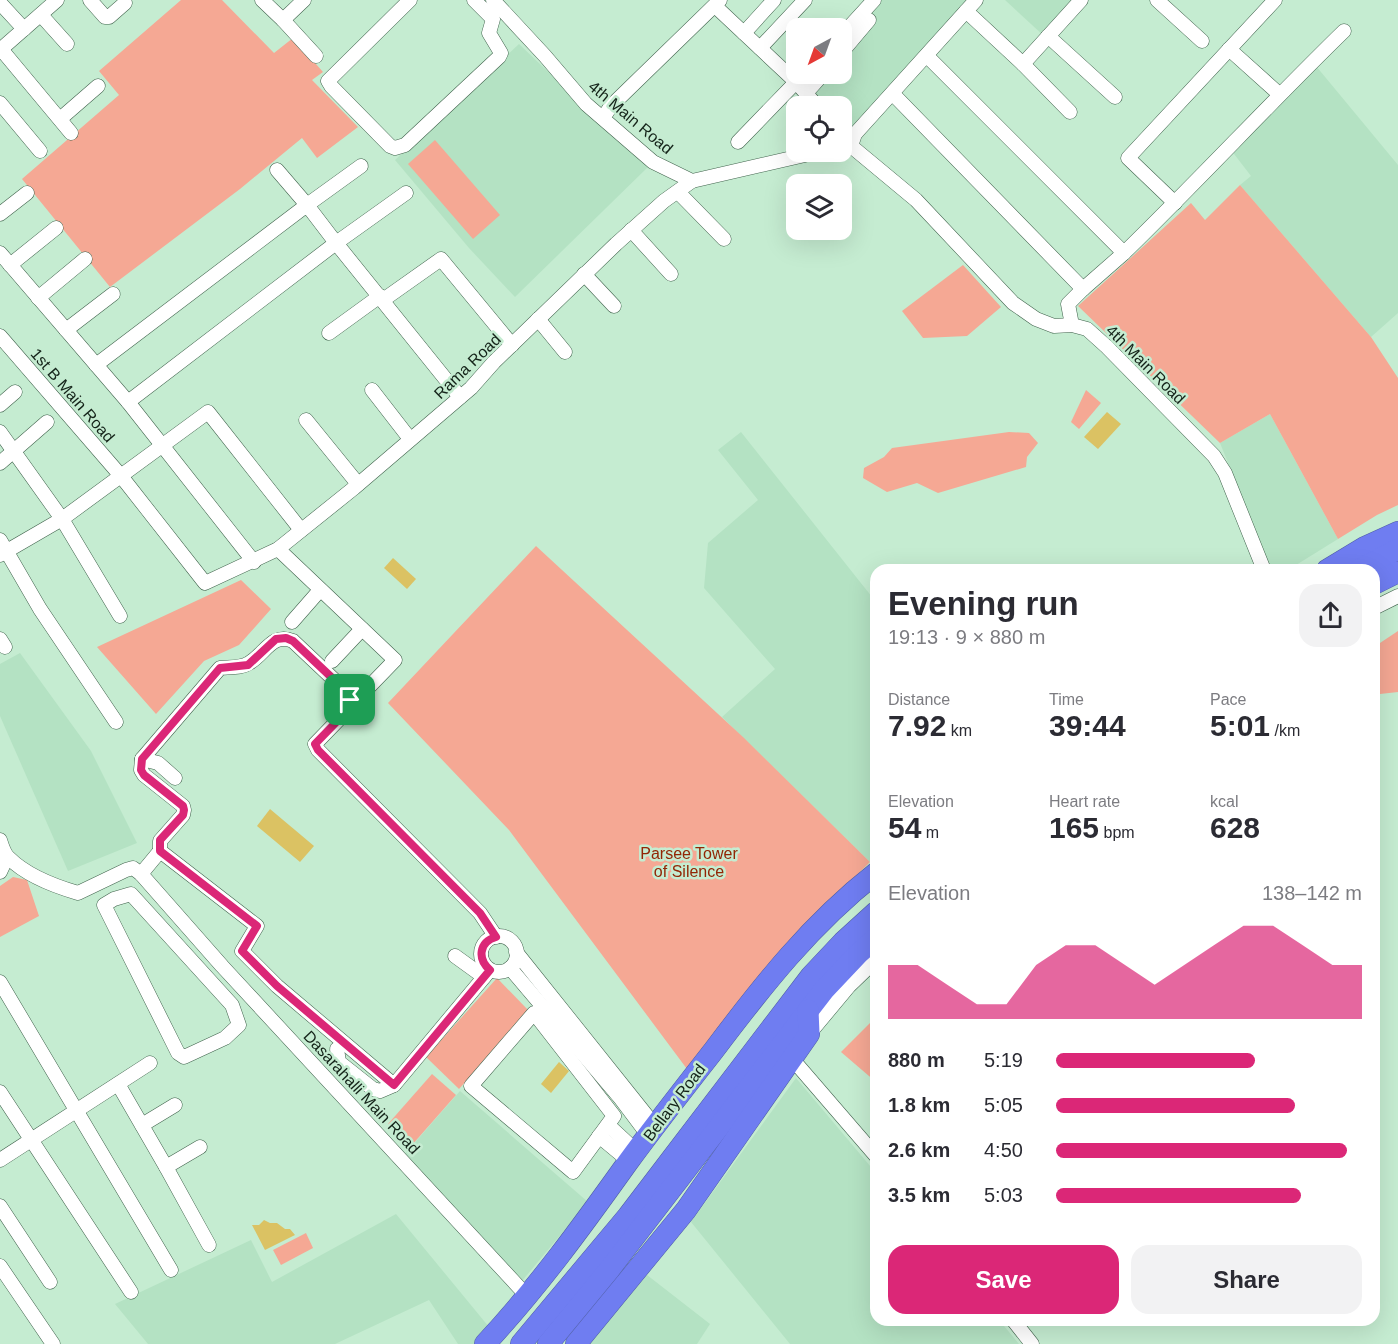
<!DOCTYPE html>
<html lang="en">
<head>
<meta charset="utf-8">
<style>
	:root { --surface:#fff; --page:#f2f2f3; --text:#2b2b33; --muted:#7c7c81; --accent:#db2777 }
	body { margin:0; font-family:Arial,sans-serif; background:var(--page); color:var(--text); height:100vh; display:flex; flex-direction:column; font-size:22px; white-space:nowrap }
	* { box-sizing:border-box; margin:0 }
	p { font-size:20px; color:var(--muted) }
	.icon { flex:none; width:33px; height:33px; fill:none; stroke:currentColor; stroke-width:2; stroke-linecap:round; stroke-linejoin:round }
	.map { position:relative; flex:1; overflow:hidden }
	.drawer { position:absolute; left:870px; top:564px; width:510px; height:762px; display:flex; flex-direction:column; background:var(--surface); border-radius:18px; box-shadow:0 6px 24px #0002 }
	.drawer>* { flex:none }
	.needle { width:39px; rotate:221deg }
	.controls { position:absolute; left:786px; top:18px; display:grid; gap:12px }
	.controls a { display:grid; place-items:center; width:66px; height:66px; border-radius:12px; background:var(--surface); box-shadow:0 6px 24px #0002; font-size:30px }
	.pin { position:absolute; display:grid; place-items:center; width:51px; height:51px; color:#fff; margin:-26px; border-radius:12px; box-shadow:0 3px 9px #0006 }
	.round { display:grid; place-items:center; flex:none; width:63px; height:63px; border-radius:18px; background:var(--page) }
	.headline { display:flex; align-items:center; justify-content:space-between; height:102px; padding:0 18px }
	h1 { font-size:33px; font-weight:700; line-height:45px }
	.stats { display:grid; grid-template-columns:repeat(3,1fr); gap:9px; height:102px; padding:6px 18px }
	.stats div { display:grid; align-content:center }
	.stats b { font-size:30px; font-weight:700 }
	.stats small { font-size:16px; font-weight:400 }
	.stats p { font-size:16px }
	.chart { height:168px; padding:12px 18px }
	.chart p { display:flex; justify-content:space-between }
	.chart svg { width:100%; height:108px; margin-top:6px; fill:var(--accent); opacity:.7 }
	.button { display:flex; gap:12px; margin-top:auto; padding:12px 18px }
	.button a { flex:1; height:69px; border-radius:18px; background:var(--accent); color:#fff; font-size:24px; font-weight:700; line-height:69px; text-align:center }
	.button a+a { background:var(--page); color:var(--text) }
	ul { padding:0 18px; list-style:none; font-size:20px }
	li { display:grid; grid-template-columns:96px 72px 1fr; align-items:center; height:45px }
	li i { height:15px; border-radius:8px; background:var(--accent) }
	.map>svg:first-child { display:block }
</style>
</head>
<body>
<div class="map">
<svg width="1398" height="1344" viewBox="0 0 1398 1344">
	<rect width="100%" height="100%" fill="#c5ecd1"/>
	<g fill="#b4e2c3">
		<path d="M882 0H968L849 132 842 125V106H823L806 85 817 74H842V45Z"/>
		<path d="M1005 0H1076L1044 36Z"/>
		<path d="M519 44 648 167 515 297 469 248 395 160Z"/>
		<path d="M1316 66 1398 165V313L1371 337 1240 185 1251 176 1231 150Z"/>
		<path d="M1270 414 1338 539 1288 570H1271L1220 443Z"/>
		<path d="M741 432 876 602V858L870 862 722 717 775 669 704 588 708 543 758 500 718 450Z"/>
		<path d="M20 653 91 751 137 843 68 871 0 716V664Z"/>
		<path d="M796 1078 876 1173V1320H999L1019 1344H790L691 1222Z"/>
		<path d="M460 1091 588 1202 522 1281 403 1156Z"/>
		<path d="M396 1214 489 1327 474 1344H458L429 1300 335 1344H148L115 1304 251 1240 272 1282Z"/>
		<path d="M647 1275 710 1324 697 1344H588Z"/>
	</g>
	<g fill="#f5a894">
		<path d="M181 0H222L274 53 293 38 323 72 312 80 358 127 317 158 302 138 240 189 110 287 22 179 119 95 99 71Z"/>
		<path d="M435 140 500 215 473 239 408 164Z"/>
		<path d="M1240 185 1371 337 1398 378V505L1377 515 1338 539 1270 414 1220 443 1078 306 1191 203 1205 220Z"/>
		<path d="M963 265 1001 307 967 336 923 338 902 311Z"/>
		<path d="M1086 390 1101 403 1079 429 1071 422Z"/>
		<path d="M1009 432 1029 433 1038 443 1027 457 1026 467 938 493 917 483 887 492 863 478 864 468 884 457 892 448Z"/>
		<path d="M536 546 743 737 870 862 778 954 687 1069 509 830 388 703Z"/>
		<path d="M241 580 271 609 239 645 204 661 156 714 97 647Z"/>
		<path d="M1398 631V692L1380 694 1374 688V647Z"/>
		<path d="M13 877 27 880 39 916 0 937V886Z"/>
		<path d="M497 978 529 1011 459 1089 426 1057Z"/>
		<path d="M876 1017V1082L841 1052Z"/>
		<path d="M432 1074 456 1095 412 1145 388 1124Z"/>
		<path d="M306 1233 313 1248 281 1265 273 1250Z"/>
	</g>
	<g fill="#dbc263">
		<path d="M1107 412 1121 424 1098 449 1084 437Z"/>
		<path d="M393 558 416 579 407 589 384 568Z"/>
		<path d="M270 809 314 846 300 862 257 826Z"/>
		<path d="M559 1062 569 1071 551 1093 541 1084Z"/>
		<path d="M264 1220 270 1223H277L285 1229H290L295 1235 265 1250 252 1225H259Z"/>
	</g>
	<g fill="none" stroke-linecap="round" stroke-linejoin="round">
		<g stroke="#41634d" stroke-width="15">
			<g id="minor">
				<path d="M90 0 105 17H109L125 3"/>
				<path d="M262 0 283 20 304 0"/>
				<path d="M410 0 328 81 331 86 390 146 395 148 405 145 499 57 501 53 489 33 493 19 474 0"/>
				<path d="M493 0 545 56 586 104 653 162 692 181 818 152"/>
				<path d="M1157 0 1202 41"/>
				<path d="M0 3 24 29"/>
				<path d="M715 6 796 82 817 106"/>
				<path d="M966 11 1023 64 1081 0"/>
				<path d="M41 15 67 44"/>
				<path d="M283 20 316 56"/>
				<path d="M744 33 774 0"/>
				<path d="M842 35 874 0"/>
				<path d="M1048 36 1115 97"/>
				<path d="M760 48 805 0"/>
				<path d="M1 49 71 133"/>
				<path d="M1229 49 1279 94"/>
				<path d="M0 50 57 0"/>
				<path d="M842 52 869 20"/>
				<path d="M927 56 1124 253 1083 289"/>
				<path d="M1023 64 1070 112"/>
				<path d="M806 93 823 74"/>
				<path d="M893 94 1083 289 1068 304 1072 325"/>
				<path d="M0 103 40 151"/>
				<path d="M603 118 611 106 720 0"/>
				<path d="M60 119 98 86"/>
				<path d="M842 136 851 146 855 134 976 0"/>
				<path d="M738 142 796 82"/>
				<path d="M842 147 851 146 916 200 1013 303 1036 319 1054 326 1072 325 1087 329 1107 347 1214 456 1225 473 1264 570"/>
				<path d="M277 170 307 205 361 166"/>
				<path d="M678 192 724 239"/>
				<path d="M1175 203 1128 158 1275 0"/>
				<path d="M0 214 27 193"/>
				<path d="M631 230 671 274"/>
				<path d="M0 253 128 402 254 562"/>
				<path d="M1124 253C1199 180 1269 104 1344 31"/>
				<path d="M10 265 56 228"/>
				<path d="M584 274 614 306"/>
				<path d="M38 298 85 259"/>
				<path d="M383 300 441 259 512 345"/>
				<path d="M538 319 565 352"/>
				<path d="M66 330 113 294"/>
				<path d="M329 333 380 296"/>
				<path d="M0 336 121 476 205 583 278 549 354 488 471 388 494 362 616 244 664 201 692 181"/>
				<path d="M96 365 307 205 336 243 406 193"/>
				<path d="M372 390 410 439"/>
				<path d="M128 402 336 243 460 397"/>
				<path d="M0 405 15 392"/>
				<path d="M306 420 358 484"/>
				<path d="M0 432 62 519 120 616"/>
				<path d="M0 463 47 422"/>
				<path d="M0 540 40 609 116 722"/>
				<path d="M278 549 395 660 366 690"/>
				<path d="M0 555 62 519 208 412 301 530"/>
				<path d="M1374 608 1398 596"/>
				<path d="M292 622 320 590"/>
				<path d="M0 639 5 647"/>
				<path d="M332 661 362 629"/>
				<path d="M142 759 158 763 175 778"/>
				<path d="M0 840C2 846 4 854 9 858 27 876 54 886 78 893L126 870 133 868 141 874 222 966 528 1297"/>
				<path d="M0 872 7 857"/>
				<path d="M141 874 160 851"/>
				<path d="M131 894 232 1005 239 1025 225 1038 184 1057 178 1053 104 905 114 899Z"/>
				<circle cx="499" cy="954" r="18"/>
				<path d="M516 952 655 1126"/>
				<path d="M455 956 484 977"/>
				<path d="M510 968 621 1099 648 1135"/>
				<path d="M490 970 394 1085 277 986 242 951 257 926 160 851V841L183 815 184 810 183 806 144 775 141 770 142 759 220 668C229 667 242 668 249 663 265 654 272 632 293 641L346 691 350 700 347 711 315 744 318 750 480 913 496 937"/>
				<path d="M0 982 171 1270"/>
				<path d="M534 1013 614 1116 573 1172 471 1086Z"/>
				<path d="M809 1034 849 986 876 960"/>
				<path d="M337 1049 339 1062 373 1089 380 1091 394 1085"/>
				<path d="M788 1054 876 1156"/>
				<path d="M118 1084 166 1167 209 1245"/>
				<path d="M0 1092 131 1292"/>
				<path d="M142 1125 175 1105"/>
				<path d="M608 1125 636 1151"/>
				<path d="M599 1136 629 1161"/>
				<path d="M0 1160 150 1063"/>
				<path d="M166 1167 200 1147"/>
				<path d="M0 1206 50 1282"/>
				<path d="M0 1266 53 1344"/>
				<path d="M1013 1320 1032 1344"/>
			</g>
		</g>
		<g stroke="#4f5ea5" stroke-width="22">
			<g id="highway">
				<path d="M1327 570 1365 547 1398 532"/>
				<path d="M1359 570 1398 549"/>
				<path d="M1374 584 1398 572"/>
				<path d="M485 1344C538 1287 583 1225 628 1162 656 1124 685 1087 714 1050 763 985 811 924 876 873"/>
				<path d="M521 1344 628 1216 811 976 843 942 876 912"/>
				<path d="M548 1344 609 1270 824 990 858 954 876 938"/>
				<path d="M576 1344 686 1210 809 1034 808 1010"/>
			</g>
		</g>
		<use href="#minor" stroke="#fff" stroke-width="14"/>
		<use href="#highway" stroke="#6f7df1" stroke-width="21"/>
	</g>
	<g fill="none" stroke-linecap="round" stroke-linejoin="round">
		<g stroke="#fff" stroke-width="12">
			<path id="route" d="M286 638 293 641 346 691 350 700 347 711 315 744 318 750 480 913 496 937C479 942 477 959 490 970L394 1085 277 986 242 951 257 926 160 851V840L183 815 184 810 183 806 144 775 141 770 142 759 220 668 248 665 276 639Z"/>
		</g>
		<use href="#route" stroke="#db2777" stroke-width="8"/>
	</g>
	<g text-anchor="middle" stroke-width="5" stroke-linejoin="round" paint-order="stroke">
		<g font-size="16" fill="#142319" stroke="#c5ecd1">
			<text transform="translate(631 117) rotate(40)" y="6">4th Main Road</text>
			<text transform="translate(1146 364) rotate(45)" y="6">4th Main Road</text>
			<text transform="translate(467 366) rotate(-44)" y="6">Rama Road</text>
			<text transform="translate(73 395) rotate(49)" y="6">1st B Main Road</text>
			<text transform="translate(362 1092) rotate(47)" y="6">Dasarahalli Main Road</text>
			<text transform="translate(674 1102) rotate(-53)" y="6">Bellary Road</text>
		</g>
		<g font-size="16" fill="#922605" stroke="#c5ecd1">
			<text x="689" y="859">Parsee Tower<tspan x="689" dy="18">of Silence</tspan></text>
		</g>
	</g>
</svg>
<div class="controls">
<a><svg class="needle" viewBox="-14 -14 28 28"><path d="M0-13l5 13h-10z" fill="#e53935"/><path d="M0 13l5-13h-10z" fill="#7c7c81"/></svg></a>
<a><svg class="icon" aria-label="locate" viewBox="0 0 24 24"><circle cx="12" cy="12" r="6"/><path d="M12 2v4M12 18v4M2 12h4M18 12h4"/></svg></a>
<a><svg class="icon" aria-label="layers" viewBox="0 0 24 24"><path d="M12 4l9 5-9 5-9-5zM3 14l9 5 9-5"/></svg></a>
</div>
<div class="pin" style="left:350px;top:700px;background:#1e9e55"><svg class="icon" aria-label="arrive" viewBox="0 0 24 24"><path d="M6 21V4h12l-3 4 3 4H6"/></svg></div>
<section class="drawer">
<div class="headline"><div><h1>Evening run</h1><p>19:13 · 9 × 880 m</p></div><a class="round"><svg class="icon" aria-label="share" viewBox="0 0 24 24"><path d="M12 15V3M7 8l5-5 5 5M5 13v7h14v-7"/></svg></a></div>
<div class="stats">
<div><p>Distance</p><b>7.92<small> km</small></b></div>
<div><p>Time</p><b>39:44</b></div>
<div><p>Pace</p><b>5:01<small> /km</small></b></div>
</div>
<div class="stats">
<div><p>Elevation</p><b>54<small> m</small></b></div>
<div><p>Heart rate</p><b>165<small> bpm</small></b></div>
<div><p>kcal</p><b>628</b></div>
</div>
<div class="chart"><p><span>Elevation</span>138–142 m</p>
<svg viewBox="0 0 160 44" preserveAspectRatio="none"><path d="M0 44V22L10 22L20 30L30 38L40 38L50 22L60 14L70 14L80 22L90 30L100 22L110 14L120 6L130 6L140 14L150 22L160 22V44z"/></svg>
</div>
<ul>
<li><b>880 m</b>5:19<i style="width:65%"></i></li>
<li><b>1.8 km</b>5:05<i style="width:78%"></i></li>
<li><b>2.6 km</b>4:50<i style="width:95%"></i></li>
<li><b>3.5 km</b>5:03<i style="width:80%"></i></li>
</ul>
<div class="button"><a>Save</a><a>Share</a></div>
</section>
</div>
</body>
</html>
